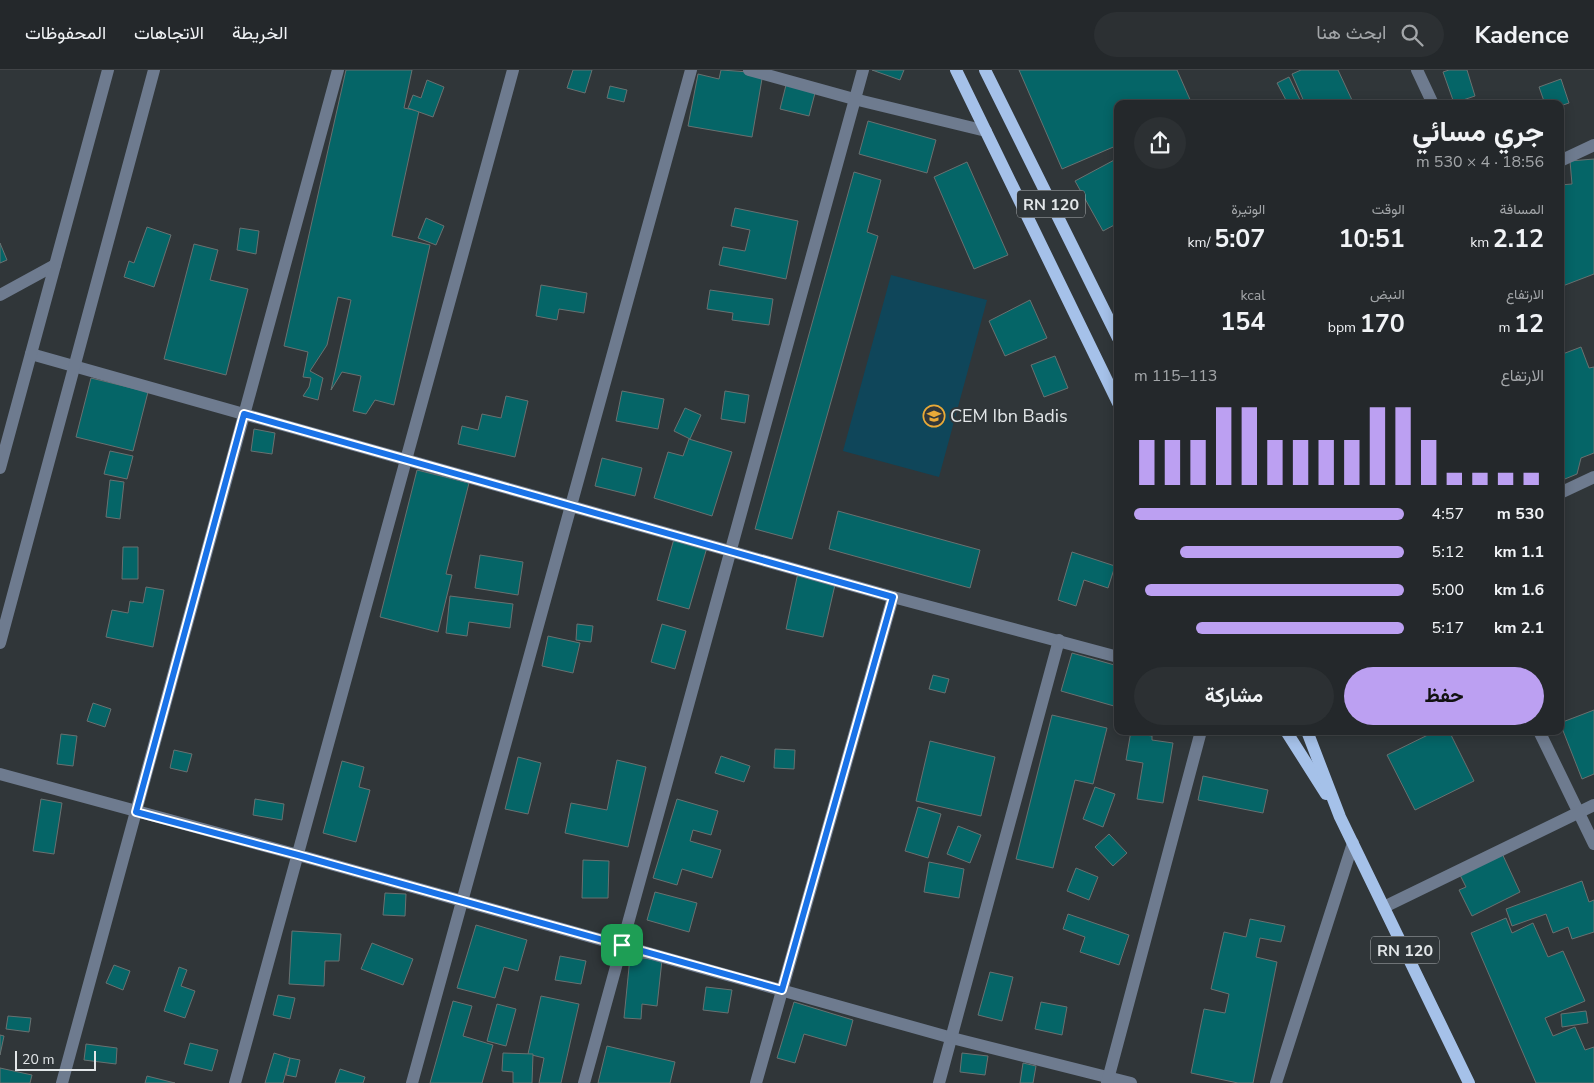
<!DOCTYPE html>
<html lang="ar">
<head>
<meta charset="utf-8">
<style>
	:root { --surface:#24282b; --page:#2c3033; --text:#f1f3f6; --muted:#a3a6a9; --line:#414447; --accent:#bca0f2 }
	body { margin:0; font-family:"Nunito Sans",Vazirmatn,sans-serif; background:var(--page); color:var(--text); direction:rtl; height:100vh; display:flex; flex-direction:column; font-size:19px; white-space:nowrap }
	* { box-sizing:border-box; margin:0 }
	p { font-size:16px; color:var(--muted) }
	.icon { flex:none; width:28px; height:28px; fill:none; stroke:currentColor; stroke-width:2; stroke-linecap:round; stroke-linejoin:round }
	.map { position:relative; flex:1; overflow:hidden; direction:ltr }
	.drawer { position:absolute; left:1114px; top:30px; width:450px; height:635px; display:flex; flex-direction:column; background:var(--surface); border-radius:10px; box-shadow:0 2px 12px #0003,0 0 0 1px var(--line); direction:rtl }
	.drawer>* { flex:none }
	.scale { position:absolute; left:15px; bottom:12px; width:81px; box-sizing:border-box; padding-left:5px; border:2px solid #e2e6e8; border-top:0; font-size:14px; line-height:18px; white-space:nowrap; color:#e2e6e8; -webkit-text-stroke:4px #303639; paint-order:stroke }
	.pin { position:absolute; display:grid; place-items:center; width:42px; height:42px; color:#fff; margin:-21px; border-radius:10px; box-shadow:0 2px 8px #0006 }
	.round { display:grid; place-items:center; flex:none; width:52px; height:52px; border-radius:26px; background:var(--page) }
	.overview { display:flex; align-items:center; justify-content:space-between; height:85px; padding:0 20px }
	h1 { font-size:28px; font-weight:700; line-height:38px }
	.metrics { display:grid; grid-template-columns:repeat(3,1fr); gap:8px; height:85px; padding:5px 20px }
	.metrics div { display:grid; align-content:center }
	.metrics b { font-size:25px; font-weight:700 }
	.metrics small { font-size:14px; font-weight:400 }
	.metrics p { font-size:14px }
	.chart { height:140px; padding:10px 20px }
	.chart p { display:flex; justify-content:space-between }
	.chart svg { width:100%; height:90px; margin-top:5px; stroke:var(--accent); stroke-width:6 }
	.cta { display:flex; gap:10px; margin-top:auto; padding:10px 20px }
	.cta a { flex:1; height:58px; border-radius:30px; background:var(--accent); color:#111; font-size:20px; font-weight:700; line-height:58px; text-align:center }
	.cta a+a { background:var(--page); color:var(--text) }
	ul { padding:0 20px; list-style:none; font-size:16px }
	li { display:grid; grid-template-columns:80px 60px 1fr; align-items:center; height:38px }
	li i { height:12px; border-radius:6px; background:var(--accent) }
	header { display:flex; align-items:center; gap:30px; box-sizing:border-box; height:70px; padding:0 25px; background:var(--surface); border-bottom:1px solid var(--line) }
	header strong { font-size:24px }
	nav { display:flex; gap:28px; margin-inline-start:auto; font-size:18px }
	.search { width:350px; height:45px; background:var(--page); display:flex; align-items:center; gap:12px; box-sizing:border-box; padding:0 18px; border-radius:28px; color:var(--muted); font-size:19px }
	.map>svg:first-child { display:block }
</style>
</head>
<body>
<header>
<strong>Kadence</strong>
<div class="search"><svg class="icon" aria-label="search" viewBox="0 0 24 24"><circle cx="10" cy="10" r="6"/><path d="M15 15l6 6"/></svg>ابحث هنا</div>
<nav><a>الخريطة</a><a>الاتجاهات</a><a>المحفوظات</a></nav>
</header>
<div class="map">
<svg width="1594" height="1013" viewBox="0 0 1594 1013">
	<rect width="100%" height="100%" fill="#303639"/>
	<path fill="#0f465a" d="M891 205 987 230 939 407 843 381Z"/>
	<g fill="#056567" stroke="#697171">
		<path d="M346 0H412L404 38 419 41 392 166 430 175 394 335 375 330 366 344 353 341 361 306 342 302 331 320 351 230 338 227 327 275 310 301 323 308 318 330 303 326 309 317 311 308 303 307 308 282 284 276Z"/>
		<path d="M573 0H592L585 23 567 18Z"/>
		<path d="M721 0 763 3 752 67 688 56 698 4 719 9Z"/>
		<path d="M872 0H904L900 10Z"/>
		<path d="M1019 0H1177L1192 34H1118V75L1062 99Z"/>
		<path d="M1301 0H1338L1352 30 1343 34H1305L1292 4Z"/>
		<path d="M1449 0H1467L1475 26 1454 33 1443 2Z"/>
		<path d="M1289 7 1302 34H1288L1277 13Z"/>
		<path d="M1561 9 1569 33 1560 36V34H1545L1539 17Z"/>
		<path d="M427 10 444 17 433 47 408 38 413 25 421 28Z"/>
		<path d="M786 15 815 23 809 46 780 39Z"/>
		<path d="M610 16 627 20 624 32 607 28Z"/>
		<path d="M868 51 936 70 927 103 859 84Z"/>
		<path d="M1118 88V153L1103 161 1075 111Z"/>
		<path d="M1594 89V204L1560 217V115L1572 114 1570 91Z"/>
		<path d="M967 92 1008 185 974 199 934 107Z"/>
		<path d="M854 102 881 110 867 162 878 166 792 469 755 459Z"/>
		<path d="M735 138 798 151 786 209 719 195 723 177 745 181 750 160 731 156Z"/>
		<path d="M426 148 444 156 436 175 418 168Z"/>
		<path d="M147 157 171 165 154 217 124 207 129 191 134 193Z"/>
		<path d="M240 158 259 161 256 184 237 180Z"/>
		<path d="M0 173 7 190 0 193Z"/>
		<path d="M194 174 218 180 210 210 248 219 226 305 164 289Z"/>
		<path d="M541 215 587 223 584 243 559 239 557 250 536 246Z"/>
		<path d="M710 220 773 229 769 255 732 250 733 243 707 239Z"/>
		<path d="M1030 230 1047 268 1005 286 989 251Z"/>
		<path d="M1581 277 1589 298 1594 297V383L1581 388 1577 404 1560 411V285Z"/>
		<path d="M1055 286 1068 318 1044 327 1031 295Z"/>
		<path d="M91 308 148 322 133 381 76 367Z"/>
		<path d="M622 321 664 329 658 359 616 351Z"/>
		<path d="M725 321 749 325 745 353 721 349Z"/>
		<path d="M506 326 528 331 515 387 458 374 462 356 478 360 482 344 501 348Z"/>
		<path d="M685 338 701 345 690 369 674 361Z"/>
		<path d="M254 359 275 363 272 384 251 381Z"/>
		<path d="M689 369 732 382 712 446 654 428 668 382 683 386Z"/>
		<path d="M110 381 133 386 127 409 104 404Z"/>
		<path d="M602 388 642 398 635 426 595 416Z"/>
		<path d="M417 400 469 413 446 504 452 505 438 562 380 547Z"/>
		<path d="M110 410 124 412 120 449 106 447Z"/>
		<path d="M838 441 980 480 970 518 829 479Z"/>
		<path d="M675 465 708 474 689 539 657 530Z"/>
		<path d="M123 477H138V509H122Z"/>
		<path d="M1072 482 1115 496 1108 518 1084 510 1076 536 1058 530Z"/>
		<path d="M480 485 523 492 518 525 475 518Z"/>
		<path d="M799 498 837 506 823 567 786 559Z"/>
		<path d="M146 517 164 520 153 577 106 567 112 540 128 543 130 531 143 533Z"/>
		<path d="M450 526 513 534 510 558 469 552 467 566 446 563Z"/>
		<path d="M577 554 593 556 591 572 576 570Z"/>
		<path d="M662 554 686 561 675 599 651 592Z"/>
		<path d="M548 566 580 573 573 603 542 596Z"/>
		<path d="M1072 583 1118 596V622L1114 636 1061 621Z"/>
		<path d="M933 605 949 609 945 623 929 619Z"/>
		<path d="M93 633 111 639 105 657 87 651Z"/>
		<path d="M1594 640V704L1582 709 1560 653Z"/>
		<path d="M1052 645 1107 658 1093 714 1075 710 1053 798 1016 789Z"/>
		<path d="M1131 661H1140L1139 664 1152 666V670L1173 673 1163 733 1137 729 1143 693 1126 690Z"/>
		<path d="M1436 661H1449L1474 711 1415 740 1387 685Z"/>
		<path d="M61 664 77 666 73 696 57 694Z"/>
		<path d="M930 671 995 687 981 746 916 731Z"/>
		<path d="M775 679 795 680 794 699 774 698Z"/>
		<path d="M174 680 192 684 187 702 170 698Z"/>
		<path d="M721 686 750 696 744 712 715 703Z"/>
		<path d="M518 687 541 693 528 744 505 739Z"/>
		<path d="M617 690 646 697 628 777 565 763 571 733 607 740Z"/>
		<path d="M342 691 364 697 359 717 370 720 356 772 323 763Z"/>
		<path d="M1203 706 1268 720 1263 743 1198 730Z"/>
		<path d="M1095 717 1115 724 1103 757 1083 749Z"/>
		<path d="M41 729 62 733 54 784 33 781Z"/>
		<path d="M255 729 284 734 282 750 253 745Z"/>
		<path d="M677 729 718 741 711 765 693 760 690 771 721 780 712 808 682 799 677 815 653 808Z"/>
		<path d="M918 737 941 744 928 788 905 781Z"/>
		<path d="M958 756 981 765 970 793 947 784Z"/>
		<path d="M1109 764 1127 783 1113 796 1095 777Z"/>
		<path d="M1500 779 1520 822 1472 846 1459 820 1466 817 1457 799Z"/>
		<path d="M583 790 609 791 608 828H582Z"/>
		<path d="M929 792 964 799 959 828 924 822Z"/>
		<path d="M1076 798 1098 807 1089 830 1067 821Z"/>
		<path d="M1582 811 1589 832 1594 830V862L1572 869 1568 857 1553 863 1546 844 1512 856 1506 839Z"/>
		<path d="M655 822 697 833 689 862 647 850Z"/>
		<path d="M385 823 406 824 405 846 383 845Z"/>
		<path d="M1068 844 1129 865 1119 895 1080 882 1085 867 1063 859Z"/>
		<path d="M1506 848 1512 863 1533 853 1548 887 1563 881 1585 931 1545 948 1553 966 1575 957 1585 980 1594 977V1013H1536L1471 863Z"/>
		<path d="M1250 849 1285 856 1281 872 1260 868 1256 887 1277 892 1253 1013H1238L1191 1003 1204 939 1225 943 1229 924 1211 919 1224 862 1246 867Z"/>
		<path d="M476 855 527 870 518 901 504 897 495 928 457 918Z"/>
		<path d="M292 861 341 864 339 891H325L324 916 289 914Z"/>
		<path d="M372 873 413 889 403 915 361 899Z"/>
		<path d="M560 886 586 891 581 914 555 910Z"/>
		<path d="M630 887 662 890 657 936 642 934 641 949 624 948Z"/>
		<path d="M114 895 130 901 123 920 106 913Z"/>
		<path d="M179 897 187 900 181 916 195 921 185 948 164 941Z"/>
		<path d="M990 902 1013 907 1002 951 978 945Z"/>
		<path d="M706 917 732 920 728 943 703 940Z"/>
		<path d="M278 925 295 928 290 949 273 945Z"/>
		<path d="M541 926 579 934 561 1013H539L544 988 528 984Z"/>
		<path d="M453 931 472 936 463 966 493 975 482 1013H430Z"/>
		<path d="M794 932 853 950 846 976 804 964 795 993 777 988Z"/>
		<path d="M1041 932 1067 937 1062 965 1035 959Z"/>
		<path d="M497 934 516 939 506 976 487 971Z"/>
		<path d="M1586 941 1588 953 1562 957 1561 944Z"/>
		<path d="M8 946 31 948 29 962 6 959Z"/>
		<path d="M0 965 4 966 0 985Z"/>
		<path d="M190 973 218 980 212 1001 184 994Z"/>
		<path d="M86 974 117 978 116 994 84 990Z"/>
		<path d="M607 976 675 992 670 1013H598Z"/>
		<path d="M274 983 290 988 283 1013H265Z"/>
		<path d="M503 983 533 984 532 1013H513V1002L502 1001Z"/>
		<path d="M962 983 988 986 985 1005 960 1002Z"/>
		<path d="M290 988 300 990 296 1007 286 1005Z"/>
		<path d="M1023 993 1036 996 1033 1013H1020Z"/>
		<path d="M0 998 32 1005 30 1013H0Z"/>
		<path d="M340 999 365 1007 363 1013H335Z"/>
		<path d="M147 1006 175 1013H145Z"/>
	</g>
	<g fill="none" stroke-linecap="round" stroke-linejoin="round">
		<g stroke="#6e7b8f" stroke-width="12">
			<path d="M749 0 854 29 986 61"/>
			<path d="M1417 0 1433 34"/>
			<path d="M1560 91 1594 75"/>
			<path d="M0 225 55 195"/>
			<path d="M31 284 893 527 1118 587"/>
			<path d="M0 398 108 0"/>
			<path d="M1560 423 1594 407"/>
			<path d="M0 573 154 0"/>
			<path d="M1539 661 1594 774"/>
			<path d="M0 704 298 785 952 968 1131 1013"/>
			<path d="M1384 837 1594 735"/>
			<path d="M62 1013 338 0"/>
			<path d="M235 1013 513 0"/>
			<path d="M412 1013 691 0"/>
			<path d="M584 1013 863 0"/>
			<path d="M756 1013 893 527"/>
			<path d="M939 1013 1059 570"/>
			<path d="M1107 1013 1201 661"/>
			<path d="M1276 1013 1353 773"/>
		</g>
		<g stroke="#a5c1e9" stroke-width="12">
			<path d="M956 0 1118 333"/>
			<path d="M985 0 1118 268"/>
			<path d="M1286 661 1326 724"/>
			<path d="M1307 661 1340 747 1469 1013"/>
		</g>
	</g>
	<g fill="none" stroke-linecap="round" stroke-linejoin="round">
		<g stroke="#fff" stroke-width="10">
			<path id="route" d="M244 344 893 527 782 920 298 785 136 742Z"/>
		</g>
		<use href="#route" stroke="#1a73e8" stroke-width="6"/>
	</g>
	<defs>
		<g id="school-ring" transform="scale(1.125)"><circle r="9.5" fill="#303639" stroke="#e9aa38" stroke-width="1.5"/><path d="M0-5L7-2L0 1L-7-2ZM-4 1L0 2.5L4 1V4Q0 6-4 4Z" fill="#e9aa38"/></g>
	</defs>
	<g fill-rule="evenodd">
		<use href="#school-ring" x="934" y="346"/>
	</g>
	<g text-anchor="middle" stroke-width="4" stroke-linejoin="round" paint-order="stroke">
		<g fill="#303639" stroke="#adb1b4" stroke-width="1">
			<rect x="1017" y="120.5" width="68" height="27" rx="4"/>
			<rect x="1371" y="866.5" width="68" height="27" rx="4"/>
		</g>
		<g font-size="16" font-weight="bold" fill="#e2e6e8">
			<text x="1051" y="140">RN 120</text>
			<text x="1405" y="886">RN 120</text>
		</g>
		<g font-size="18" fill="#e2e6e8" stroke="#303639" text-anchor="start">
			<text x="950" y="352">CEM Ibn Badis</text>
		</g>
	</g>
</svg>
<div class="scale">20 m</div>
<div class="pin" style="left:622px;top:875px;background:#1e9e55"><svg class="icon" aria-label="arrive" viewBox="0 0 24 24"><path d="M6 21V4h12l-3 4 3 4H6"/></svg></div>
<section class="drawer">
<div class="overview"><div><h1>جري مسائي</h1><p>18:56 · 4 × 530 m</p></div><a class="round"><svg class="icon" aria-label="share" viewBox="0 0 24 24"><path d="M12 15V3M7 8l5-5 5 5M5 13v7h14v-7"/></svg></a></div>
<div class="metrics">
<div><p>المسافة</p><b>2.12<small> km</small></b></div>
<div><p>الوقت</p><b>10:51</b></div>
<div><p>الوتيرة</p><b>5:07<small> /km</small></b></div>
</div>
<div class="metrics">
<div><p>الارتفاع</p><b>12<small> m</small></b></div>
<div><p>النبض</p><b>170<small> bpm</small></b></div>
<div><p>kcal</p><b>154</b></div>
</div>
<div class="chart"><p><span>الارتفاع</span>113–115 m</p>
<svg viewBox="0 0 160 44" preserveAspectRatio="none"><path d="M5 44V22M15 44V22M25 44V22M35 44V6M45 44V6M55 44V22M65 44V22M75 44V22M85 44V22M95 44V6M105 44V6M115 44V22M125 44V38M135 44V38M145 44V38M155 44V38"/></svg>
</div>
<ul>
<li><b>530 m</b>4:57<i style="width:100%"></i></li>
<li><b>1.1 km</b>5:12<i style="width:83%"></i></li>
<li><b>1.6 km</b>5:00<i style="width:96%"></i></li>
<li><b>2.1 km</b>5:17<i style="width:77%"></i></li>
</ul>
<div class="cta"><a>حفظ</a><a>مشاركة</a></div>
</section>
</div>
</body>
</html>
